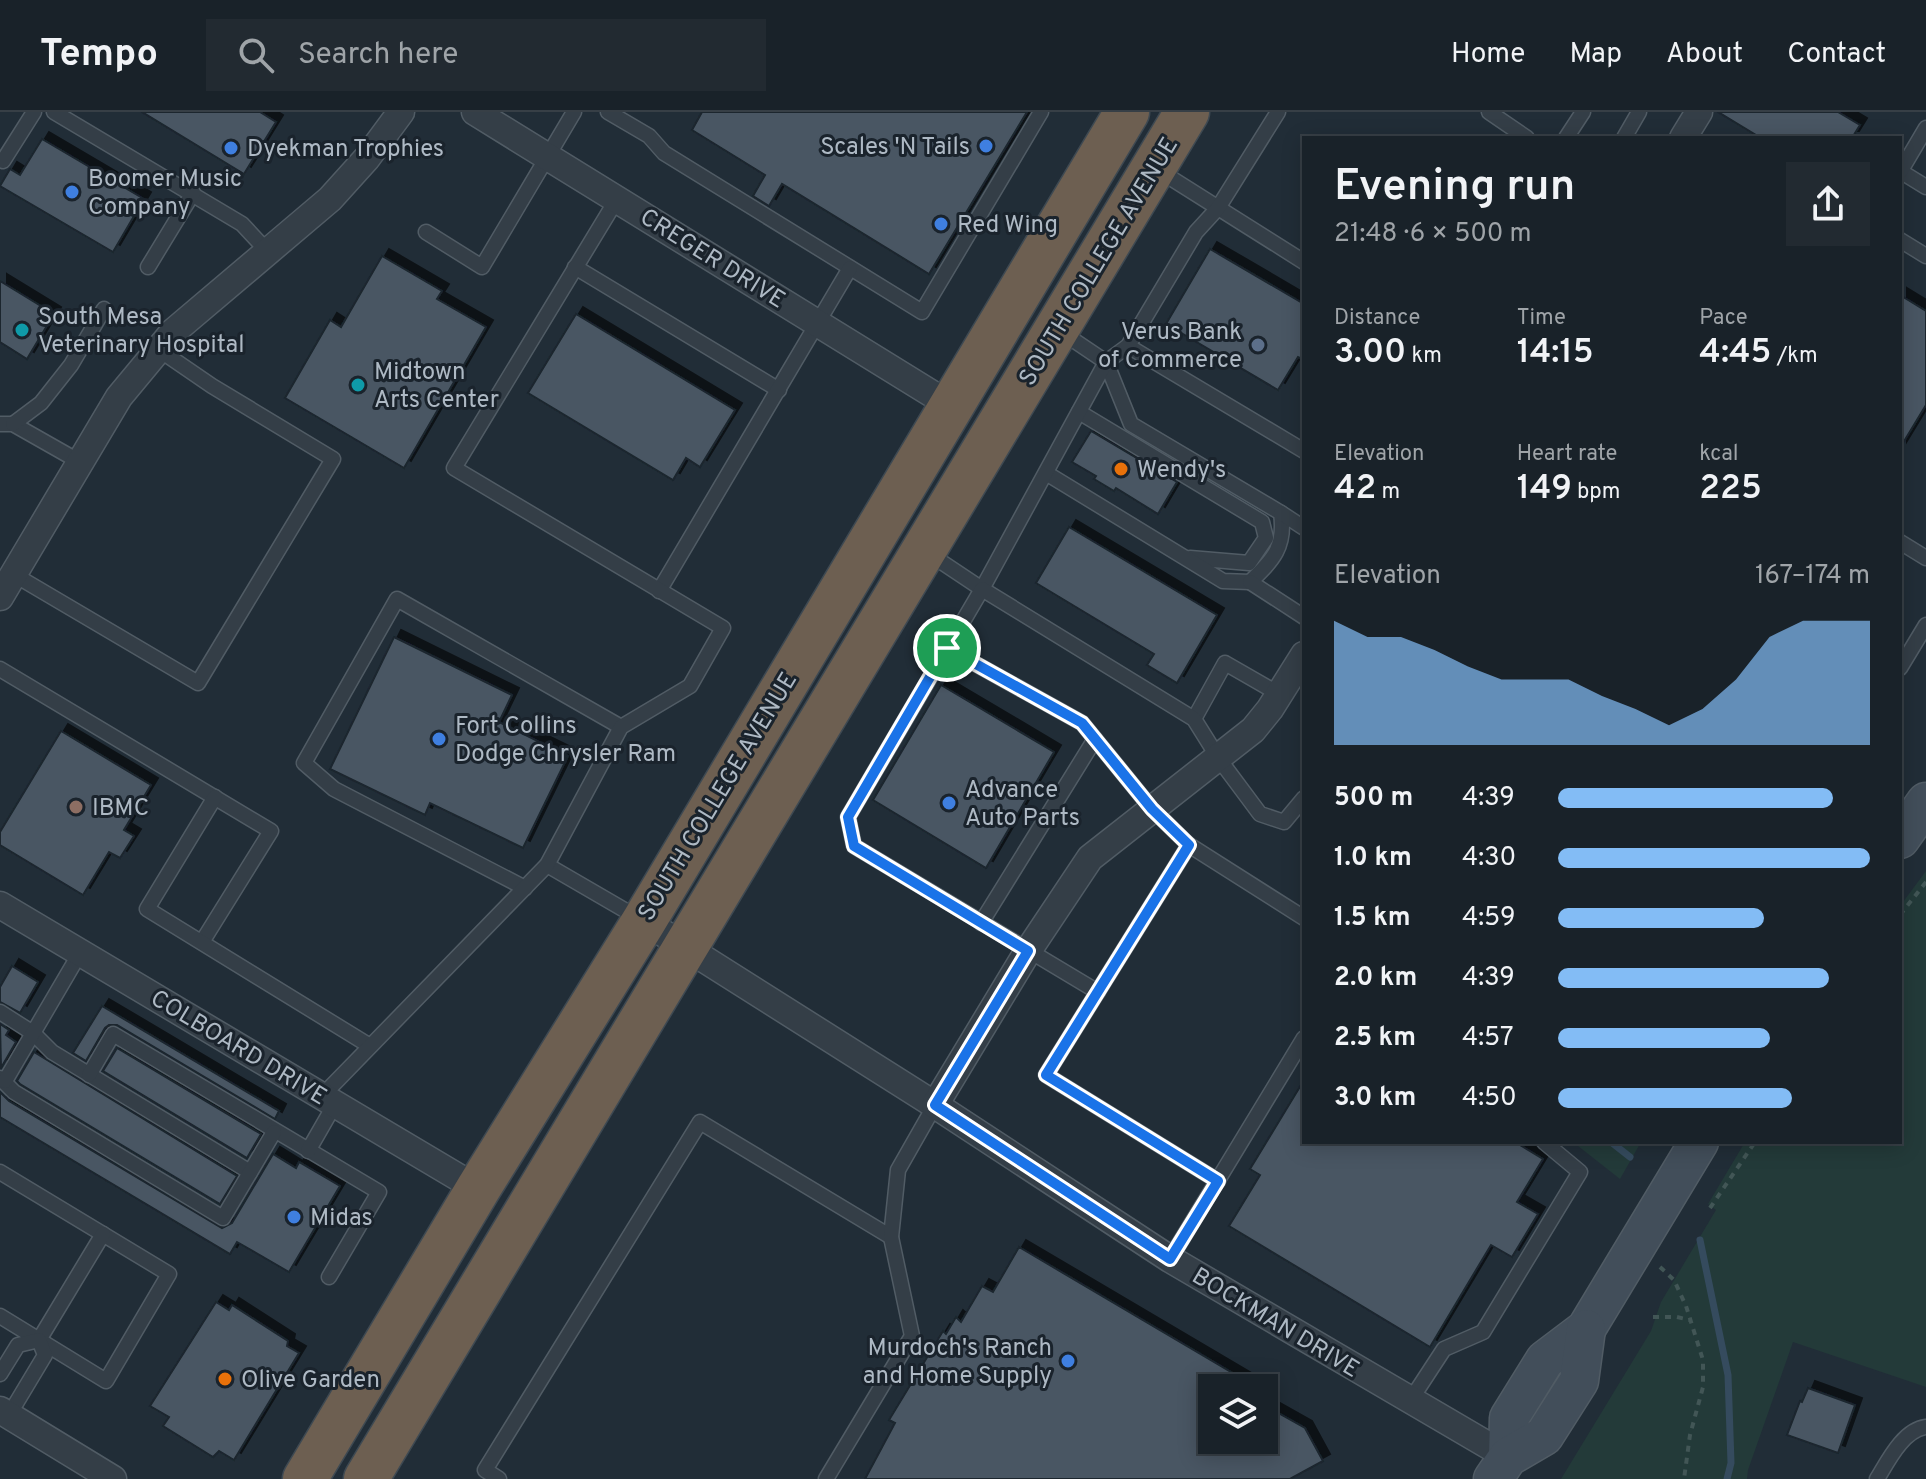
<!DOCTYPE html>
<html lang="en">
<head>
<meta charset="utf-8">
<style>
	:root { --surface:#192229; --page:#222a31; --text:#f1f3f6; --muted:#9fa4a8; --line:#373f46; --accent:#83bcf5 }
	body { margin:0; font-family:Overpass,sans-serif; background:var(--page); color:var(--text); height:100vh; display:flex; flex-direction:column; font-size:30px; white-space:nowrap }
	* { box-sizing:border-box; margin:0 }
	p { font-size:26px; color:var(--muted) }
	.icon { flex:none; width:44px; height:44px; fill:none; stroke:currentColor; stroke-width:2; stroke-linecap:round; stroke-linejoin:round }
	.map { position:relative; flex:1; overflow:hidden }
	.drawer { position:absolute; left:1302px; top:24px; width:600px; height:1008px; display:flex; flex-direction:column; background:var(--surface); border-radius:0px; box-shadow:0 4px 20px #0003,0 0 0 2px var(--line) }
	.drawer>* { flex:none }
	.fabs { position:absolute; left:1198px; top:1262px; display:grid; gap:16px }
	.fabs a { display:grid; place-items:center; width:80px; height:80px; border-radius:0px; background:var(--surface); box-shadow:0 4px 20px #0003,0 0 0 2px var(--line); font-size:40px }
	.pin { position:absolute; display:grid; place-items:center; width:68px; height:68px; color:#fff; margin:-34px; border:4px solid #fff; border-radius:50%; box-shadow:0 2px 8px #0007 }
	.round { display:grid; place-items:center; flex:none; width:84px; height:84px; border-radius:0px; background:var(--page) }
	.head { display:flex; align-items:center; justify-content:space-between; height:136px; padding:0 32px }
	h1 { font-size:44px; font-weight:600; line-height:60px }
	.stats { display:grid; grid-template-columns:repeat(3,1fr); gap:12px; height:136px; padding:8px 32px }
	.stats div { display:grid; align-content:center }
	.stats b { font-size:34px; font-weight:600 }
	.stats small { font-size:22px; font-weight:400 }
	.stats p { font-size:22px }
	.chart { height:224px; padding:16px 32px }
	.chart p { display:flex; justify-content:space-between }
	.chart svg { width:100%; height:144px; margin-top:8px; fill:var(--accent); opacity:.7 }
	ul { padding:0 32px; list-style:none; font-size:26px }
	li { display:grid; grid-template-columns:128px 96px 1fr; align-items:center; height:60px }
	li i { height:20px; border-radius:10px; background:var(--accent) }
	header { display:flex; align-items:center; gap:48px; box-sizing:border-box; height:112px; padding:0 40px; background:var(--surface); border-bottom:2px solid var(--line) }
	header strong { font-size:38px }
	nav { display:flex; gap:44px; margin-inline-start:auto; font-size:28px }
	.search { width:560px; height:72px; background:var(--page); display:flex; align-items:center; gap:20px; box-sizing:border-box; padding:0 28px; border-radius:0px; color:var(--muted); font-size:30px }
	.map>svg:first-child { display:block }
</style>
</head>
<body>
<header>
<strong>Tempo</strong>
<div class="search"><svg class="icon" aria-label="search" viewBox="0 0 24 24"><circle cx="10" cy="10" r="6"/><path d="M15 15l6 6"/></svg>Search here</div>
<nav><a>Home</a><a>Map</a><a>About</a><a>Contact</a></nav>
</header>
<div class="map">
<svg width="1926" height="1367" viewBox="0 0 1926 1367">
	<defs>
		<filter id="shadow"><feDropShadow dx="7" dy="-7" stdDeviation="0" flood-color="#0009"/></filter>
	</defs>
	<rect width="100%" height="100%" fill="#212d37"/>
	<g fill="#233a39">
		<path d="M1926 759V1275L1793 1230 1748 1358 1747 1367H1561L1651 1219 1661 1190 1716 1098 1708 1092 1745 1030H1900V794Z"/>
		<path d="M1573 1030H1641L1620 1067Z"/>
	</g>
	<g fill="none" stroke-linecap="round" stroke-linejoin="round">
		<g stroke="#354b5e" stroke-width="7">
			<path d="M1611 1030 1630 1045"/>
			<path d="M1700 1128 1728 1263 1731 1351 1727 1367"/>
		</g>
	</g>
	<g fill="#495763" stroke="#1b252e" stroke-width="2" filter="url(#shadow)">
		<path d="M142 0H260L276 10 244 62Z"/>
		<path d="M702 0H1027L929 162 782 72 769 94 753 84 765 63 692 18Z"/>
		<path d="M1718 0H1838L1860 13 1852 26H1761Z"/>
		<path d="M42 27 144 87 113 140 0 74 10 57 20 63Z"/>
		<path d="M1210 137 1304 192V248L1298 245 1278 278 1166 212Z"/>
		<path d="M382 144 442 179 437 187 486 215 404 356 285 286 330 208 341 215Z"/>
		<path d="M0 169 54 202 27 247 0 230Z"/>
		<path d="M1900 183 1926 199V293L1900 336Z"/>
		<path d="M576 202 735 298 700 355 686 346 673 368 528 281Z"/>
		<path d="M1091 319 1177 370 1158 402 1116 376 1114 379 1094 367 1096 364 1072 350Z"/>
		<path d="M1069 415 1217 503 1177 571 1147 553 1154 542 1036 471Z"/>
		<path d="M394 525 512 583 499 610 568 644 523 736 430 691 425 703 330 657Z"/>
		<path d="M941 573 1054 640 986 756 873 688Z"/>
		<path d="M61 619 151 673 124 718 134 724 120 746 109 740 83 783 0 733V720Z"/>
		<path d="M12 854 38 870 20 901 0 890V875Z"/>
		<path d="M102 894 279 999 275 1007 117 913H109L105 916 86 949 73 941Z"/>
		<path d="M0 912 9 918 6 923 16 930 1 956Z"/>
		<path d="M117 936 261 1022 247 1046 103 959Z"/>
		<path d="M34 940 237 1064 220 1092 20 972 17 969Z"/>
		<path d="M1304 968V1030H1515L1543 1047 1517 1090 1538 1102 1512 1145 1491 1133 1430 1235 1229 1114 1260 1063 1250 1057Z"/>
		<path d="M0 980 9 989 222 1116 232 1111 273 1042 296 1056 299 1050 340 1074 289 1160 237 1130 230 1142 0 1005Z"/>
		<path d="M1019 1135 1258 1276H1212V1328H1264V1293L1305 1316 1323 1349 1290 1367H865L895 1311 889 1308 943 1219 946 1222 956 1205 961 1210 982 1174 993 1180Z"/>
		<path d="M216 1190 229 1198 232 1193 288 1229 287 1234 299 1241 234 1348 219 1339 213 1345 163 1314 169 1305 150 1294Z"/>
		<path d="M1808 1276 1855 1293 1838 1341 1787 1323 1800 1289 1802 1290Z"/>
	</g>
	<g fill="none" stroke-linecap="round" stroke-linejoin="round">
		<g stroke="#515c65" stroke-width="17">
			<g id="lane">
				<path d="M54 0 242 112 268 140"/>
				<path d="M608 0 649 24 664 41 922 200 1041 0"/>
				<path d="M1489 0 1527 26"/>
				<path d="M1566 26 1583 0"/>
				<path d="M1624 26 1639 0"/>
				<path d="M3 49 34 0"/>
				<path d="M1158 58 1304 150"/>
				<path d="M1900 59 1926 75"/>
				<path d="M1900 60 1926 16"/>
				<path d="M426 120 482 155 574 0"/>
				<path d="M1900 128 1926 144"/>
				<path d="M148 155 193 81"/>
				<path d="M575 155 779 278"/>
				<path d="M1128 234 1304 339"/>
				<path d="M1079 300 1262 410 1266 426 1249 451 1190 446"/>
				<path d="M0 312H13L80 350"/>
				<path d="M13 312 41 291 71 253 104 197"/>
				<path d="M1046 361 1223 469 1250 470C1273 448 1286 435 1281 401L1131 312 1106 250 1128 234 1196 120 1218 96 1278 0"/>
				<path d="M1281 401 1304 416"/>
				<path d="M1900 430 1926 446"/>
				<path d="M928 441 982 477 1106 250 1060 219"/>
				<path d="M13 462 198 571 333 347 212 274 158 237"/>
				<path d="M1250 470 1304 505"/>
				<path d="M659 479 850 156"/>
				<path d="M947 536 1082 611 1152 697 1189 733"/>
				<path d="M1900 556 1926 513"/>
				<path d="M0 557 271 719 202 830"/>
				<path d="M1194 607 1225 551 1279 582"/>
				<path d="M215 685 147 797 370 934"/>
				<path d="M547 753 640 807"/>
				<path d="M525 776 334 677 304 651 397 487 621 615"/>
				<path d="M981 811 1095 627"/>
				<path d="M1098 880 854 734 848 705 982 477 1194 607 1219 647 1260 702 1284 710 1304 686"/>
				<path d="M0 900 33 921 52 940 250 1060"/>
				<path d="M89 963 113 922 379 1080 329 1165"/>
				<path d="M0 966 14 980 223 1106 274 1020"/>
				<path d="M5 969 80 841"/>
				<path d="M322 984 547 753 621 615 690 574 723 516 454 356 617 87"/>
				<path d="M308 1039 335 992"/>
				<path d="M0 1060 169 1162 106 1269 0 1204"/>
				<path d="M1218 1069 1046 963 1189 733 1304 806"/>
				<path d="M1170 1147 1304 926"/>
				<path d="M39 1228 103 1122"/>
				<path d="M0 1262 18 1233 39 1228 45 1243 9 1303"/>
				<path d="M1410 1289 1444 1237 1483 1220 1580 1060 1544 1030"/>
				<path d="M499 1367 485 1358 700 1010 891 1125"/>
				<path d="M826 1367 912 1224 891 1125 898 1058 935 993"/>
				<path d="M1877 1367C1888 1349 1903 1318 1926 1315"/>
			</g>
		</g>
		<g stroke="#515c65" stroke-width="29">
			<g id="street">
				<path d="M475 0 950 293"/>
				<path d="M1683 26 1699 0"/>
				<path d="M0 485 119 285 173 220 330 87 367 46 401 0"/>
				<path d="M0 793 478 1077"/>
				<path d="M644 809 935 993 1170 1147 1508 1345"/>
				<path d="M935 993 1028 839 1090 746 1253 618 1270 597 1304 543"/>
				<path d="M0 1298 113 1367"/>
			</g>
		</g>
		<g stroke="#515c65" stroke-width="41">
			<g id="secondary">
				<path d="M1900 727 1926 690"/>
				<path d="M1508 1345 1509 1306 1545 1248 1586 1217 1699 1030"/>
				<path d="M1493 1367 1508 1345 1544 1324 1579 1269 1586 1217"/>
			</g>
		</g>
		<g stroke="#3e4952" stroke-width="47">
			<g id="highway">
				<path d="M305 1367 478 1077 644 809 1127 0"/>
				<path d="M366 1367 1187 0"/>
			</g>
		</g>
		<g stroke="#425656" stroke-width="4" stroke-dasharray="6 6" stroke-linecap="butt">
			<path d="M1900 803 1926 770"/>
			<path d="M1710 1096 1755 1030"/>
			<path d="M1660 1155 1674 1168 1686 1194 1703 1248V1275L1690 1323 1684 1367"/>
			<path d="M1653 1205H1677L1690 1208"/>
		</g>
		<use href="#lane" stroke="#343e47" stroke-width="14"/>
		<use href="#street" stroke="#343e47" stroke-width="26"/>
		<use href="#secondary" stroke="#424e5a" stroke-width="38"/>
		<use href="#highway" stroke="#6d5f51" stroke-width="44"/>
	</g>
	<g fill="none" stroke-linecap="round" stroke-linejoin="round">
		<g stroke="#fff" stroke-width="16">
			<path id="route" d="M947 536 1082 611 1152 697 1189 733 1046 963 1218 1069 1170 1147 935 993 1028 839 854 734 848 705Z"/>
		</g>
		<use href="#route" stroke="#1a73e8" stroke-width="10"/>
	</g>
	<g fill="#3f7fe0" stroke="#1a232c" stroke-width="3">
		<circle cx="986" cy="34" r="8"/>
		<circle cx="231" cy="36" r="8"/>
		<circle cx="72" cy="80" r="8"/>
		<circle cx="941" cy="112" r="8"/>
		<circle cx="439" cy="627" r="8"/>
		<circle cx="949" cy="691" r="8"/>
		<circle cx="294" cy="1105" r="8"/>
		<circle cx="1068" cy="1249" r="8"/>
	</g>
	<g fill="#0f9aa8" stroke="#1a232c" stroke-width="3">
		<circle cx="22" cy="218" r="8"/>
		<circle cx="358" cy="273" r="8"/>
	</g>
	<circle fill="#5c6f8a" stroke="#1a232c" stroke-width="3" cx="1258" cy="233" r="8"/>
	<g fill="#e8710a" stroke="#1a232c" stroke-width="3">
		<circle cx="1121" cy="357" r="8"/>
		<circle cx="225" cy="1267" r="8"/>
	</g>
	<circle fill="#8d6e63" stroke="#1a232c" stroke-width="3" cx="76" cy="695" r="8"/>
	<g text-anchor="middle" stroke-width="6" stroke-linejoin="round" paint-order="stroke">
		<g font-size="24" fill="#aeb9c4" stroke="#1a232c" text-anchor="start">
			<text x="970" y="42" text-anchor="end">Scales 'N Tails</text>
			<text x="247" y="44">Dyekman Trophies</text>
			<text x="88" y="74">Boomer Music<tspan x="88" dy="28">Company</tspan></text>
			<text x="957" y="120">Red Wing</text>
			<text x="38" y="212">South Mesa<tspan x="38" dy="28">Veterinary Hospital</tspan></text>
			<text x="1242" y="227" text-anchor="end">Verus Bank<tspan x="1242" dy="28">of Commerce</tspan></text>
			<text x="374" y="267">Midtown<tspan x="374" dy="28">Arts Center</tspan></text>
			<text x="1137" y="365">Wendy's</text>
			<text x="455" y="621">Fort Collins<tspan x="455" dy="28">Dodge Chrysler Ram</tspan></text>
			<text x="965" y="685">Advance<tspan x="965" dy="28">Auto Parts</tspan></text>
			<text x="92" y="703">IBMC</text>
			<text x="310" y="1113">Midas</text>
			<text x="1052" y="1243" text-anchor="end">Murdoch's Ranch<tspan x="1052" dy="28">and Home Supply</tspan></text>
			<text x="241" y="1275">Olive Garden</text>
		</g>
		<g font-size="24" fill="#aeb9c4" stroke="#1a232c">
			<text transform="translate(713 146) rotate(32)" y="8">CREGER DRIVE</text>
			<text transform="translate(1098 149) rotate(-59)" y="8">SOUTH COLLEGE AVENUE</text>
			<text transform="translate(717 684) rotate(-59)" y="8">SOUTH COLLEGE AVENUE</text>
			<text transform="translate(239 935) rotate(31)" y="8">COLBOARD DRIVE</text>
			<text transform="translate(1276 1210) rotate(31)" y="8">BOCKMAN DRIVE</text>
		</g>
	</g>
</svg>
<div class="fabs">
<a><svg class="icon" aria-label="layers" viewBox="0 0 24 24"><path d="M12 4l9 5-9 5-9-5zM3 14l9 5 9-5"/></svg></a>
</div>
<div class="pin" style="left:947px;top:536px;background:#1e9e55"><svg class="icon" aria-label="arrive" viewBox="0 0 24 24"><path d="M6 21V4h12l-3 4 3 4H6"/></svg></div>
<section class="drawer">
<div class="head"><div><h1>Evening run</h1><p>21:48 · 6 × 500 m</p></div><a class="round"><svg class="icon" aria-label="share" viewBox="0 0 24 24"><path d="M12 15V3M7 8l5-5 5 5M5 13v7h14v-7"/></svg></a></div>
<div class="stats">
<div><p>Distance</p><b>3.00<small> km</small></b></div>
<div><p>Time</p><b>14:15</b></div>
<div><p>Pace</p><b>4:45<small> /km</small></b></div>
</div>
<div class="stats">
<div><p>Elevation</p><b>42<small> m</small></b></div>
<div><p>Heart rate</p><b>149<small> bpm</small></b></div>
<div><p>kcal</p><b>225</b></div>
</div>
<div class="chart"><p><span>Elevation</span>167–174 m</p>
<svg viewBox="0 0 160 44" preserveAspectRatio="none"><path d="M0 44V6L10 11L20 11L30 15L40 20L50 24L60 24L70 24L80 29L90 33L100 38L110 33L120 24L130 11L140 6L150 6L160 6V44z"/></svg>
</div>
<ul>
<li><b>500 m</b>4:39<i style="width:88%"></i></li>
<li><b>1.0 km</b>4:30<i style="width:100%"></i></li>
<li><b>1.5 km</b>4:59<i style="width:66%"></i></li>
<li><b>2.0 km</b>4:39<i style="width:87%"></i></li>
<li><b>2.5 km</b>4:57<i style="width:68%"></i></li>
<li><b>3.0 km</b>4:50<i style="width:75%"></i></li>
</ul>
</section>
</div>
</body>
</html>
